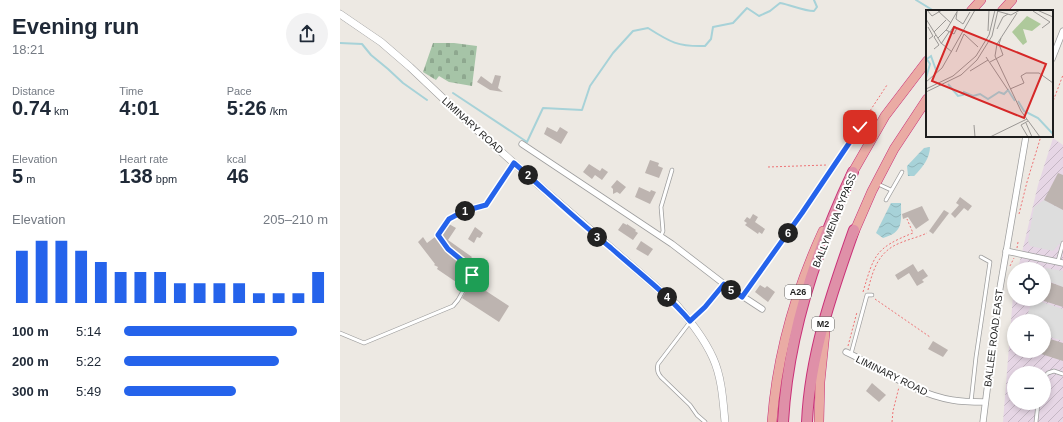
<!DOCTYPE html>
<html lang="en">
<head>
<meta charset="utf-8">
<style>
	:root { --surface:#fff; --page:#f2f2f3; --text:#1f2937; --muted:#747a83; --accent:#2563eb }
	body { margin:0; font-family:Arial,sans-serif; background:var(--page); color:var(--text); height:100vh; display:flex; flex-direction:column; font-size:15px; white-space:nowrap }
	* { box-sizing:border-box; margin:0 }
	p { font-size:13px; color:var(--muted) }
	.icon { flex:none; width:22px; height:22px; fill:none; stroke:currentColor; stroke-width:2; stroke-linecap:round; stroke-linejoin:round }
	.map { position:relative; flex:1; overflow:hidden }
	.drawer { display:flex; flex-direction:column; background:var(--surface); width:340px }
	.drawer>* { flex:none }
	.tools { position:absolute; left:667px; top:262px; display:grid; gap:8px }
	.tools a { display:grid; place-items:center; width:44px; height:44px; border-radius:50%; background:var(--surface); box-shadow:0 2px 6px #0003; font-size:20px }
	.pin { position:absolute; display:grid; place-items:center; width:34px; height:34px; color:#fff; margin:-17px; border-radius:8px; box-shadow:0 2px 6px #0006 }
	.km { position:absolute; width:20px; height:20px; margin:-10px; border-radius:50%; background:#222; color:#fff; font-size:11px; line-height:20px; text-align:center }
	.round { display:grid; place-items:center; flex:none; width:42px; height:42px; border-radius:21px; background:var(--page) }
	.summary { display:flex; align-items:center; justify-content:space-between; height:68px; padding:0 12px }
	h1 { font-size:22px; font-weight:800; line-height:30px }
	.metrics { display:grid; grid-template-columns:repeat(3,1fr); gap:6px; height:68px; padding:4px 12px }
	.metrics div { display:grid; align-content:center }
	.metrics b { font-size:20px; font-weight:800 }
	.metrics small { font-size:11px; font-weight:400 }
	.metrics p { font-size:11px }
	.chart { height:112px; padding:8px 12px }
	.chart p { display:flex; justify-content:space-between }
	.chart svg { width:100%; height:72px; margin-top:4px; stroke:var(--accent); stroke-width:6 }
	ul { padding:0 12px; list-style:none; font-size:13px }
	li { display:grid; grid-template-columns:64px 48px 1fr; align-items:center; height:30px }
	li i { height:10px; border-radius:5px; background:var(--accent) }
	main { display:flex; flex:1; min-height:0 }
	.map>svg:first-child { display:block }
</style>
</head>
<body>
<main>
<section class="drawer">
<div class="summary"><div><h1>Evening run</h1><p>18:21</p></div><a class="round"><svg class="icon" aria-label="share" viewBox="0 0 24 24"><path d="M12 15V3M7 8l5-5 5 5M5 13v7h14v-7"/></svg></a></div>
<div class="metrics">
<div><p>Distance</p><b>0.74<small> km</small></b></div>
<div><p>Time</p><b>4:01</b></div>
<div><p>Pace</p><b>5:26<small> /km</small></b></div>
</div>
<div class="metrics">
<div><p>Elevation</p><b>5<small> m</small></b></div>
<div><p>Heart rate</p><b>138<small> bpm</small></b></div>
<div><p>kcal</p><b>46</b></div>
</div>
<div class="chart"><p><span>Elevation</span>205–210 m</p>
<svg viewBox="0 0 160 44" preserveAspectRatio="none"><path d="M5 44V12M15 44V6M25 44V6M35 44V12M45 44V19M55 44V25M65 44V25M75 44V25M85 44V32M95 44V32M105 44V32M115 44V32M125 44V38M135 44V38M145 44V38M155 44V25"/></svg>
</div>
<ul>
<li><b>100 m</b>5:14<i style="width:85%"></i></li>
<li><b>200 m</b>5:22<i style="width:76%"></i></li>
<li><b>300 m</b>5:49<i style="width:55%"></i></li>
</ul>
</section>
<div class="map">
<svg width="723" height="422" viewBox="0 0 723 422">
	<defs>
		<pattern id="industrial-furrows" width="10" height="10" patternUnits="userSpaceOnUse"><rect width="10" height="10" fill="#e6d6e5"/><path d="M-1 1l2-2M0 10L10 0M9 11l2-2" fill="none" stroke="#c5b7c4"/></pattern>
		<pattern id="cemetery-stones" width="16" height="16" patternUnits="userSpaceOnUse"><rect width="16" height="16" fill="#a6c4a7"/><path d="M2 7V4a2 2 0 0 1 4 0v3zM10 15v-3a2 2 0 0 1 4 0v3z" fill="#8ea88f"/></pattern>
		<pattern id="water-waves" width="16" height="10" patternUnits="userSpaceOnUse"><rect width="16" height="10" fill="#a7d2d8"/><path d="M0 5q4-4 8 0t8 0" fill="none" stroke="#8fb4b9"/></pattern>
	</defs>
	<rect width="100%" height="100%" fill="#ede9e3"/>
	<path fill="url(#industrial-furrows)" fill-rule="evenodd" d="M713 138 723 145V422H663L674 283V299H704V269H678L698 185ZM674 321H704V351H674ZM674 373H704V403H674Z"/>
	<path fill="url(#cemetery-stones)" d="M93 43H114L137 46 132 86 109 82 99 76 96 80 83 72Z"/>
	<g fill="#ddd">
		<path d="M704 200 723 210V244H719L713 251 690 246 688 241 694 207Z"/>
		<path d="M706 268 723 271V287L704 279Z"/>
		<path d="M693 299 723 309V341L704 335V321H685Z"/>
	</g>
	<g fill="url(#water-waves)">
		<path d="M590 147C590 158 582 168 574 176H568L567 166 584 148Z"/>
		<path d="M551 203H561C561 222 564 232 543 238L536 233Z"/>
	</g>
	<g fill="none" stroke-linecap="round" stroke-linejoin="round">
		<g stroke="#a7d2d8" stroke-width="2">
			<path d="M576 0 594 11"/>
			<path d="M0 43 22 44 31 55 48 69 63 83 87 100"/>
			<path d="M113 93 187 142 203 108 242 110 250 86 273 53 293 31 308 28C330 42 338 47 365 46L371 39 373 27 393 23 407 8 419 16 430 11 440 3C452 5 462 11 474 11L477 7 474 0"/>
		</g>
	</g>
	<g fill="#bdb4b0">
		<path d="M155 75 161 76 158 88 163 92 150 90 137 82 141 76 152 84Z"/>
		<path d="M207 127 217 132 220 127 228 132 221 144 204 134Z"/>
		<path d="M310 160 319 163 318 166 323 168 319 178 305 173Z"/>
		<path d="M249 164 260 171 262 168 268 172 262 180 255 175 252 179 243 172Z"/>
		<path d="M718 173 723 175V210L704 200Z"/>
		<path d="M277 180 286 187 280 194 277 192 273 194V189L271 187Z"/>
		<path d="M299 187 310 192 311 190 316 192 310 204 295 197Z"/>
		<path d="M620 197 632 206 628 211 624 208 615 218 611 214 619 205 616 203Z"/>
		<path d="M582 206 589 220 576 229 568 217 563 219 562 214Z"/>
		<path d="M604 210 609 213 593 234 589 231Z"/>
		<path d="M413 214 418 217 415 222 425 229 422 234 419 232 418 234 405 225 407 223 404 221 407 217 410 219Z"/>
		<path d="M283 223 287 225V224L296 230 295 231 298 233 293 240 278 230Z"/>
		<path d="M109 224 116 228 108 240 132 257 128 262 110 247 102 236Z"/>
		<path d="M135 227 143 233 140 238 137 237 134 243 128 239Z"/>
		<path d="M83 237 87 243 95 237 106 251 125 266 123 269 127 272 119 284 97 269 98 267 94 265 95 264 78 242Z"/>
		<path d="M301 241 313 249 308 256 296 249Z"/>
		<path d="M573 264 578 272 583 269 588 276 582 280 584 282 577 286 569 273 558 280 555 275Z"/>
		<path d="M133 279 148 287 146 291 169 306 159 322 122 298Z"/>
		<path d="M704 280 723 287V307L704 301Z"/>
		<path d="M420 285 425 288 427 286 435 292 428 302 415 292Z"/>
		<path d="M704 337 723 343V361L695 352 704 351Z"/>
		<path d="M593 341 608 350 603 357 588 349Z"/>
		<path d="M532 383 546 395 539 402 526 391Z"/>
	</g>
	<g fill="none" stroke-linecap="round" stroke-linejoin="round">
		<g stroke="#9e9e9e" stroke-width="4.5">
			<g id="service">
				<path d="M538 184 551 190"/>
				<path d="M546 200 562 172"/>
				<path d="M321 236 323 231 321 207 332 170"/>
				<path d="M718 261 723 243"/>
				<path d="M403 296 462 213 492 168"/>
				<path d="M350 322 318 364C316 371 319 376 324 380L350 405 357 415 365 422"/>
				<path d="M0 333 24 343 113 306 118 300 132 275 130 267 108 249 97 235 109 219 124 211 146 205 173 164"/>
				<path d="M511 354 527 295H532"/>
				<path d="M704 377 708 373 714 371 723 374"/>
				<path d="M631 402 636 357 650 262 641 257"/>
				<path d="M696 422 698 403"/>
			</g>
		</g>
		<g stroke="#9e9e9e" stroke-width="7">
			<g id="minor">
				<path d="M712 59 723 31"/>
				<path d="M182 144 332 244 384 284 422 309"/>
				<path d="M666 251 723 263"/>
				<path d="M350 321 365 307 384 284"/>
				<path d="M506 352C541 368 574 394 612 400 623 402 634 402 645 402"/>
				<path d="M643 422 660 288 686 136"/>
			</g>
		</g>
		<g stroke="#9e9e9e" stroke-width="8">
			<path id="tertiary" d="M0 14 41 42 70 67 128 122 194 181 336 304C350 321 364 338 373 358 382 378 383 401 385 422"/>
		</g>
		<g stroke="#ca3178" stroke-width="10">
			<g id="trunk">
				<path d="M631 11 641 0"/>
				<path d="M662 11 672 0"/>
				<path d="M510 177 545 116 587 61"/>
				<path d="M512 237 532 191 554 149 587 99"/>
				<path d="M432 422C437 355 455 292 483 231"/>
				<path d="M479 422 480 382 485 333"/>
			</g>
		</g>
		<g stroke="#ca3178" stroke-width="12">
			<g id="motorway">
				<path d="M443 422C448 334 476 250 513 172"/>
				<path d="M467 422C470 355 492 292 514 230"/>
			</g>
		</g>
		<g stroke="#ee7375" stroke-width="1" stroke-dasharray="2 2" stroke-linecap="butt">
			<path d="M712 104 723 75"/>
			<path d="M495 164 547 85"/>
			<path d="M428 167 487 165"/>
			<path d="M679 214 687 182 701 136"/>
			<path d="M677 248 678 242"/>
			<path d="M670 266 674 258"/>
			<path d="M528 290C533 269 539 251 560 243 569 239 579 237 587 233"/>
			<path d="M523 292C534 255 535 248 573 233L567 219"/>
			<path d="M535 299 590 337"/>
			<path d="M508 346 517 312"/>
			<path d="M552 422 553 411 559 387"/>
		</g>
		<use href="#service" stroke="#fff" stroke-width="3"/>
		<use href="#minor" stroke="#fff" stroke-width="5.5"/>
		<use href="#tertiary" stroke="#fff" stroke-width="7"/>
		<use href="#trunk" stroke="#eaaba4" stroke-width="9"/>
		<use href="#motorway" stroke="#df90a8" stroke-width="10"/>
	</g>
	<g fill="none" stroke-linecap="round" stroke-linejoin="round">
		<g stroke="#fff" stroke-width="8">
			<path id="route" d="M132 275 130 267 108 249 98 235 109 219 124 211 146 205 174 163C206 191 238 221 271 248 298 272 326 293 350 321L365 307 384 284 402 297 462 213 520 127"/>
		</g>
		<use href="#route" stroke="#2563eb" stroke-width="5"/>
	</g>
	<g text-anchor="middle" stroke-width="4" stroke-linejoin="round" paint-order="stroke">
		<g fill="#fff" stroke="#616161" stroke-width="1">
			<rect x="445" y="285" width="26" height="14" rx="3"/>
			<rect x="472" y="317" width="22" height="14" rx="3"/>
		</g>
		<g font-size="9" font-weight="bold" fill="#1d1d1d">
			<text x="458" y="295">A26</text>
			<text x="483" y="327">M2</text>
		</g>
		<g font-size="10" fill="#1d1d1d" stroke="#fff">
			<text transform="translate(133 125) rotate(42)" y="4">LIMINARY ROAD</text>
			<text transform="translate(494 220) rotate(-68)" y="4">BALLYMENA BYPASS</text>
			<text transform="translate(653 338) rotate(-83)" y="4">BALLEE ROAD EAST</text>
			<text transform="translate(552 375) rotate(26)" y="4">LIMINARY ROAD</text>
		</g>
	</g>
	<g transform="translate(586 10)">
		<rect width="127" height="127" fill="#ede9e3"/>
		<path d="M101 6 115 14 106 21 97 19 101 32 97 35 86 22Z" fill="#aec99b"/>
		<path fill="none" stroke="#a7d2d8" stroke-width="2" d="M0 48 4 54 0 68M1 49 5 46 10 60M22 74 32 86 37 85 38 82 47 86 54 84 62 89 73 82 78 84 82 80 89 91M92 91 98 101 112 108 127 124"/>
		<path fill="none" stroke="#9a9794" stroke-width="1" d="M1 0 6 6 16 0M11 0 25 13M111 0 127 7M71 1 85 5 94 0M107 1 124 12 116 18M31 2 30 9 37 14 44 2M91 3 71 34 69 46 95 101 114 127M0 9 15 33 26 42M2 17 7 26 3 29M71 19 77 7 82 4M20 20 24 22 28 16 31 18 28 24 24 22M62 21 63 0M8 22 20 10M38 24 52 37M12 28 21 19 32 0M15 34 23 22M8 39 13 35 8 27 10 25M30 42 38 24M60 47 82 80M64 52 77 45 73 34 75 28M44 61 62 50M0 72 16 58 49 0M0 79 27 66 50 46 63 25 69 0M84 79 98 73 95 66 100 63H113L127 73M0 82 35 65 51 50 66 26 72 0M100 113 106 127M48 115 49 127M64 127 101 109M102 127 95 115 102 111"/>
		<path fill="#d62828" fill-opacity="0.15" stroke="#d62828" stroke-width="2" d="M28 17 120 54 98 108 6 71Z"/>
		<rect width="127" height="127" fill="none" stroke="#1d1d1d" stroke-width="2"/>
	</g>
</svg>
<div class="tools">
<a><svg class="icon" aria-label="locate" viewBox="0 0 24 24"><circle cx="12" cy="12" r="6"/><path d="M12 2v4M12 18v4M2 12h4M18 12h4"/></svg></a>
<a>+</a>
<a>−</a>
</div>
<div class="pin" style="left:132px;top:275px;background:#1e9e55"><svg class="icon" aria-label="arrive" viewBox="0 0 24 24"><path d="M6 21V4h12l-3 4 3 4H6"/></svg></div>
<div class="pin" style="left:520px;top:127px;background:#d93025"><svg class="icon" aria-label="check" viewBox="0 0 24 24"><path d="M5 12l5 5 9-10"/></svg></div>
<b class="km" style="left:125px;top:211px">1</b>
<b class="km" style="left:188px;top:175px">2</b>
<b class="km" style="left:257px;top:237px">3</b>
<b class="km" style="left:327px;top:297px">4</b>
<b class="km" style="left:391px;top:290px">5</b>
<b class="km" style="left:448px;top:233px">6</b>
</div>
</main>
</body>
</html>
